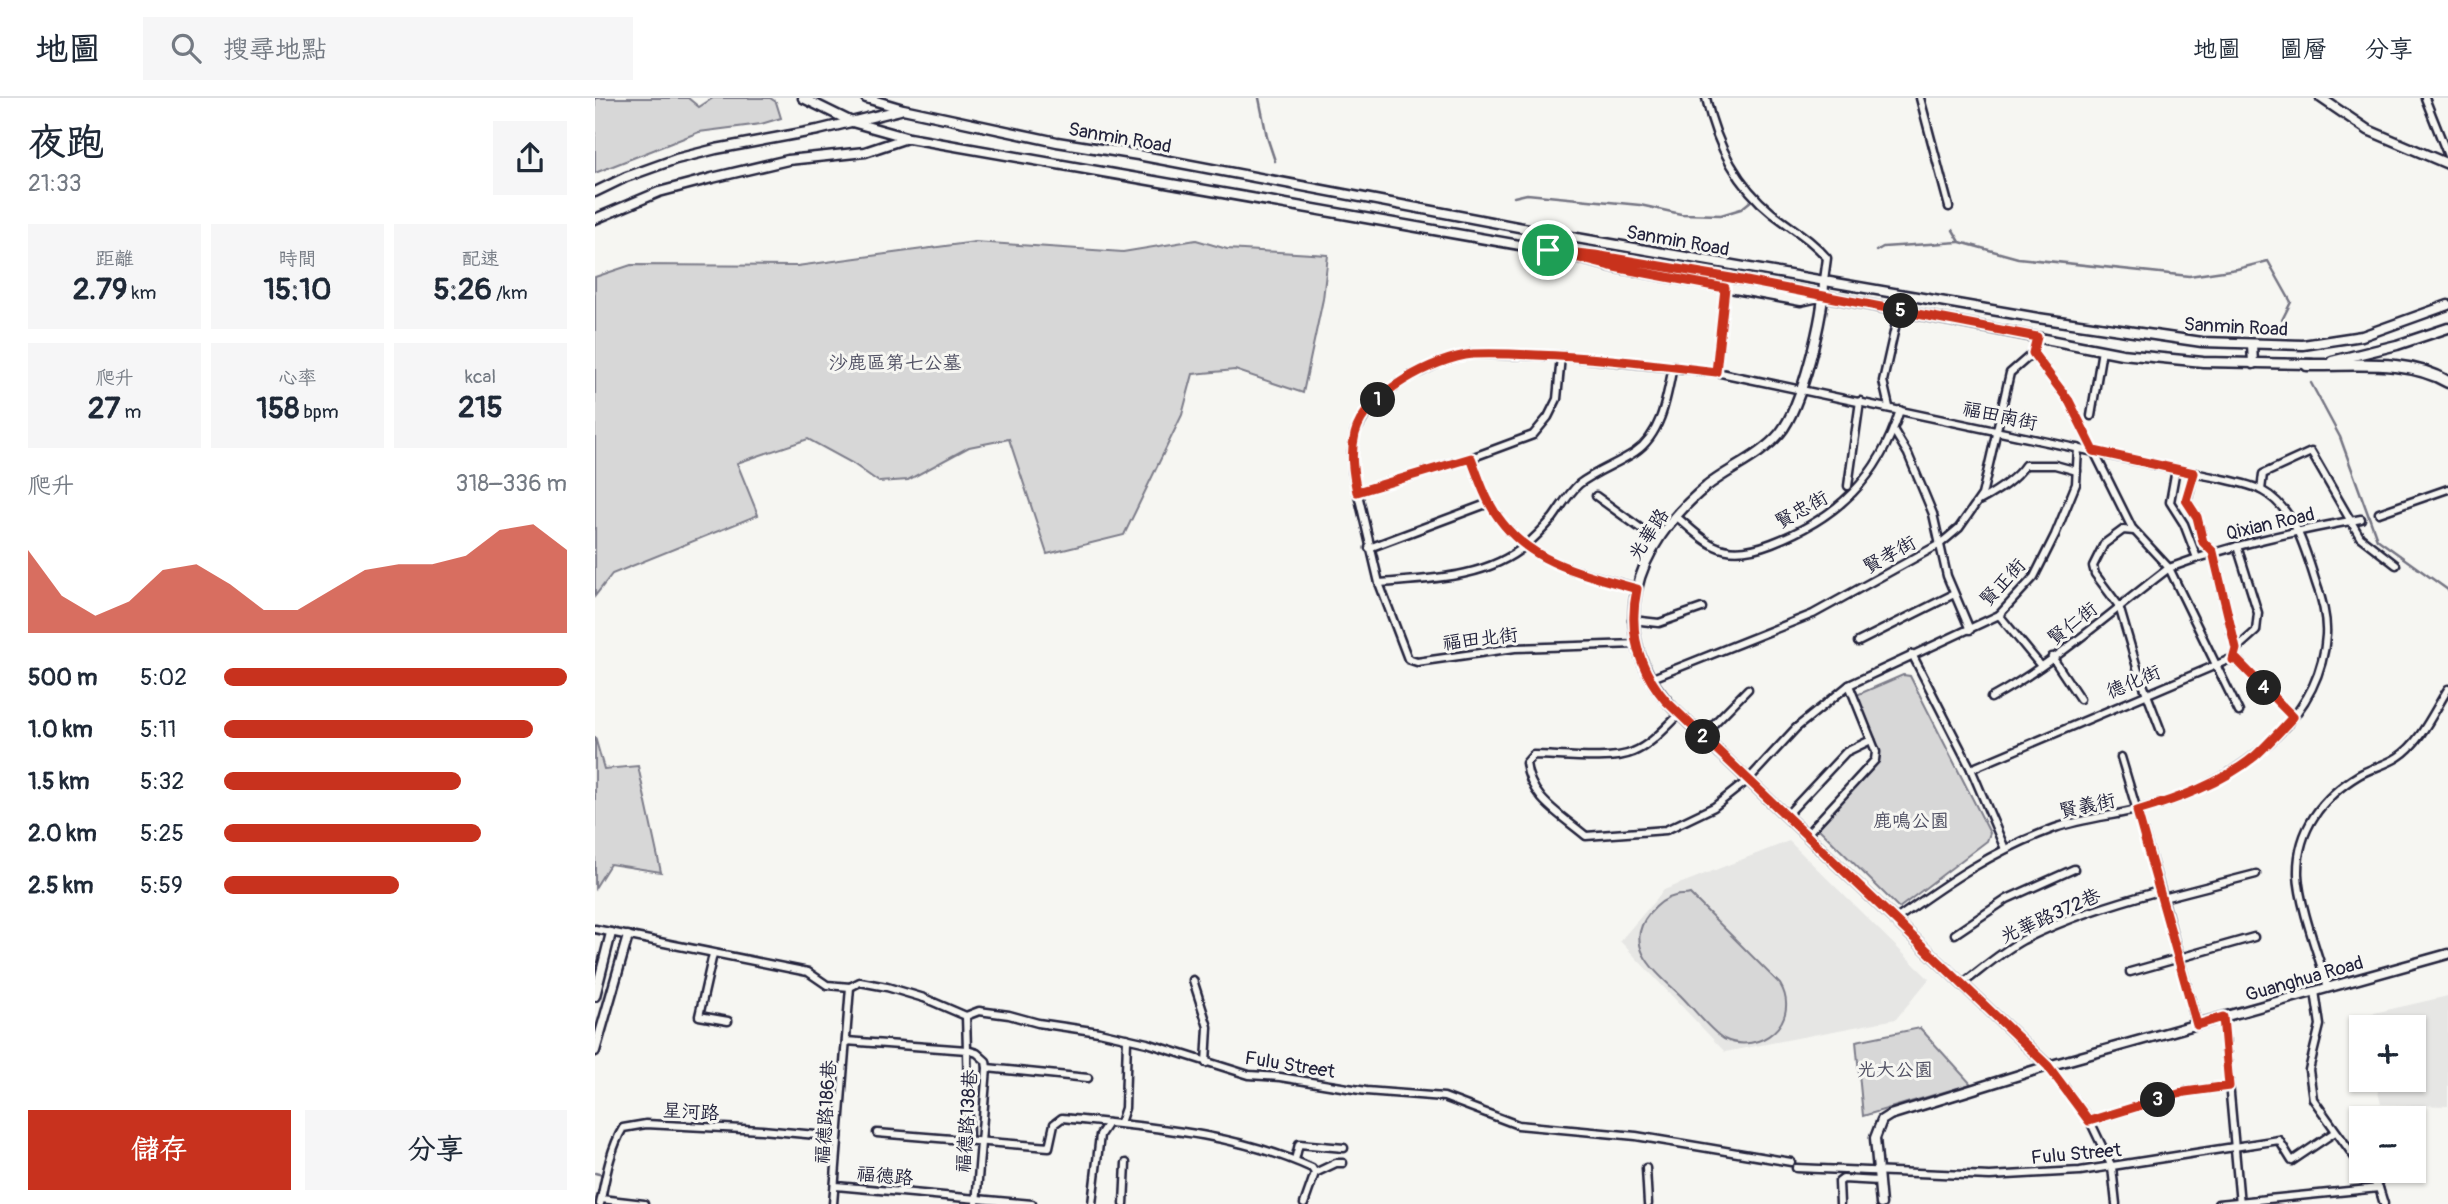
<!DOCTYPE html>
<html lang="zh-TW">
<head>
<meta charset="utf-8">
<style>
	:root { --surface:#fff; --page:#f6f6f7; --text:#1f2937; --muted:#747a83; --line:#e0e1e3; --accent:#c8321e }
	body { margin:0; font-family:Pangolin,"LXGW WenKai TC",sans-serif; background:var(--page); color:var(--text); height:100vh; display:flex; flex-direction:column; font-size:26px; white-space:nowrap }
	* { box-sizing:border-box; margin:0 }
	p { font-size:23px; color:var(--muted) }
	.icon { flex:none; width:38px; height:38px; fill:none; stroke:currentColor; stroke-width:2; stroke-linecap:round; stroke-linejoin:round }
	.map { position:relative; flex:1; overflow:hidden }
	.details { display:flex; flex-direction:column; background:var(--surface); width:595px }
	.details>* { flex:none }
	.tools { position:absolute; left:1754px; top:917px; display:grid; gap:14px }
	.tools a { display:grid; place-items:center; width:77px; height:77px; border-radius:0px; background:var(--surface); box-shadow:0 2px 5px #0004; font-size:35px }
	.pin { position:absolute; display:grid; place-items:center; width:60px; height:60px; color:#fff; margin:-30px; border:4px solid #fff; border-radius:50%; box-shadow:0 2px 7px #0007 }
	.km { position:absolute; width:35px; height:35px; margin:-18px; border-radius:50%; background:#222; color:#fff; font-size:19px; line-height:35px; text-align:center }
	.round { display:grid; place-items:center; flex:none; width:74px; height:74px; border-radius:0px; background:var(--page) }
	.head { display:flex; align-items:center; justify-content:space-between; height:119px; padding:0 28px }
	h1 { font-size:38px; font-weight:800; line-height:52px }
	.stats { display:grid; grid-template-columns:repeat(3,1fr); gap:10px; height:119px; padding:7px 28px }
	.stats div { display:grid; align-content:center; border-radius:0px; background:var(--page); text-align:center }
	.stats b { font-size:30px; font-weight:800 }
	.stats small { font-size:19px; font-weight:400 }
	.stats p { font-size:19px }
	.chart { height:196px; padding:14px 28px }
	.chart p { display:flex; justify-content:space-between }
	.chart svg { width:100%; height:126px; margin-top:7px; fill:var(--accent); opacity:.7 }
	.action { display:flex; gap:14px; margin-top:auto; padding:14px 28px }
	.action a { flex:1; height:80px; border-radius:0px; background:var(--accent); color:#fff; font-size:28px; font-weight:800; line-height:80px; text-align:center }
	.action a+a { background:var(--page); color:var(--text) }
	ul { padding:0 28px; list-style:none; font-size:23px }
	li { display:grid; grid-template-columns:112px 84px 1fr; align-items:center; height:52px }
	li i { height:18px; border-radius:9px; background:var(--accent) }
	header { display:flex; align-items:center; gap:42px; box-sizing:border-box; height:98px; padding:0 35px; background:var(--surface); border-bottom:2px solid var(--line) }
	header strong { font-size:33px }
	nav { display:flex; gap:38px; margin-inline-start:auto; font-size:24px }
	.search { width:490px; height:63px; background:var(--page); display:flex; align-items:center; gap:18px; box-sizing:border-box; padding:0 24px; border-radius:0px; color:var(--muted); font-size:26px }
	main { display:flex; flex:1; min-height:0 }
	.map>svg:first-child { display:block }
</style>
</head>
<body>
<header>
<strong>地圖</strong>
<div class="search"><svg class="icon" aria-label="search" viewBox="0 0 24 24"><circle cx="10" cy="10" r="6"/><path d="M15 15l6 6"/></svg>搜尋地點</div>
<nav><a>地圖</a><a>圖層</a><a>分享</a></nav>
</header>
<main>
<section class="details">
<div class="head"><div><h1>夜跑</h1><p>21:33</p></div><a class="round"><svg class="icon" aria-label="share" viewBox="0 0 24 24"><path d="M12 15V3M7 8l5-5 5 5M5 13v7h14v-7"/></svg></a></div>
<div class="stats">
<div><p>距離</p><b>2.79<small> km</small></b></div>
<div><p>時間</p><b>15:10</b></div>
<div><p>配速</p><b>5:26<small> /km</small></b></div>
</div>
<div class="stats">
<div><p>爬升</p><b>27<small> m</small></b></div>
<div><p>心率</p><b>158<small> bpm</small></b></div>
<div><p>kcal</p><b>215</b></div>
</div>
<div class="chart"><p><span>爬升</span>318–336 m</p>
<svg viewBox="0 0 160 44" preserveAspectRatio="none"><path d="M0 44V15L10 31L20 38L30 33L40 22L50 20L60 27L70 36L80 36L90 29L100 22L110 20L120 20L130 17L140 8L150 6L160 15V44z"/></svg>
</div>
<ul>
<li><b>500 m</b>5:02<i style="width:100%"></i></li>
<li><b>1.0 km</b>5:11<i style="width:90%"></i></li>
<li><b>1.5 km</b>5:32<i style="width:69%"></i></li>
<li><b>2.0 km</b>5:25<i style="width:75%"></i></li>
<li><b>2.5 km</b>5:59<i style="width:51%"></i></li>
</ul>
<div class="action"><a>儲存</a><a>分享</a></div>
</section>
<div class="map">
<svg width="1853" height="1106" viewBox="0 0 1853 1106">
	<rect width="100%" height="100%" fill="#f6f6f2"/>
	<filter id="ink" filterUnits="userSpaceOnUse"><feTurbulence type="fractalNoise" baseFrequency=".0143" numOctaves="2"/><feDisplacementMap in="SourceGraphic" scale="14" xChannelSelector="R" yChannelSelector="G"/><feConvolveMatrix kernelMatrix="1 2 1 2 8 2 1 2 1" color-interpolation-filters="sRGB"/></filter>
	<g filter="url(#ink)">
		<g fill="#e6e6e4">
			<path d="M1194 743 1334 881 1301 921 1130 954 1025 843 1069 792Z"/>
			<path d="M1853 898V1008L1786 1006 1780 982H1818V929H1768L1766 918Z"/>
		</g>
		<g fill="#d7d7d7" stroke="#7c7c89" stroke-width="2">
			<path d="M0 0H93L104 9 118 0H175L181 4 186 20 166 26 104 34 0 75Z"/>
			<path d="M601 142 632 151 733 157 728 201 708 295 640 272 598 276 587 317 529 437 452 456 414 341 374 349 313 382 284 384 257 365 213 341 142 365 163 417 17 476 0 498V179L36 167 202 168 380 144 528 154Z"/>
			<path d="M1308 577 1315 578 1395 735 1392 743 1304 810 1223 730 1274 674 1278 651 1257 599Z"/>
			<path d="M0 639 9 671 43 668 66 774 15 766 0 790Z"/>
			<path d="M1095 796 1185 886C1207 923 1165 958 1129 941 1116 934 1098 910 1087 899 1065 877 1026 850 1054 816 1060 809 1070 800 1080 798 1085 796 1090 798 1095 796Z"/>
			<path d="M1325 930 1376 986 1268 1018 1261 943Z"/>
		</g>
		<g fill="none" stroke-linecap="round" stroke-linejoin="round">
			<g stroke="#757583" stroke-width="2.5">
				<path d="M664 0 672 39 680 63"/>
				<path d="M919 99 932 96 1045 107 1086 116 1126 117 1146 111 1157 102"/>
				<path d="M1358 132 1365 144 1423 160 1594 178 1642 171 1673 163 1696 204 1687 222"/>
				<path d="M1281 153 1288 149 1364 144"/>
				<path d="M1716 285 1745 339 1782 441 1853 492"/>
				<path d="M0 1075 8 1077"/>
			</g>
			<g stroke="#22223b" stroke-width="11">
				<g id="minor">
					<path d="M1111 0C1121 45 1141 86 1177 115 1196 130 1216 141 1232 160L1229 182"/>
					<path d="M1325 0 1354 109"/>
					<path d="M1830 0 1853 58"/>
					<path d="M1438 255 1474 303 1537 430 1574 470C1636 447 1700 433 1766 421"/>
					<path d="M1121 274 1130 190"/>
					<path d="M1294 309 1288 283 1304 212"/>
					<path d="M1496 318 1507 252"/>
					<path d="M1299 333 1313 356 1338 416 1352 478 1375 532"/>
					<path d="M876 360C882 375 887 392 895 406 926 464 984 474 1042 490"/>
					<path d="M1581 371 1575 404 1589 426 1602 460"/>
					<path d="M1599 375 1592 403 1602 419 1608 445 1618 454 1641 551 1638 562"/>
					<path d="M1253 388 1265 303"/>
					<path d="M1666 392 1668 376 1716 354 1765 439 1801 467"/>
					<path d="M762 394 876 360 938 337 953 319 962 301 966 258"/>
					<path d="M1001 398 1063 443"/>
					<path d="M1386 402C1402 393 1420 382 1430 367H1460L1482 373"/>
					<path d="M1784 415 1853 391"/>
					<path d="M1082 419C1093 428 1106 442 1120 448 1138 457 1159 452 1177 445 1242 420 1284 380 1305 312"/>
					<path d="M1539 433 1528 432 1509 446 1498 468 1500 476 1524 508 1543 573 1566 633"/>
					<path d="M774 450 894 405"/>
					<path d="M784 485C833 481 891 481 931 447 941 439 950 429 958 420 966 409 973 396 984 386 1001 373 1022 366 1040 354 1067 336 1072 298 1078 268"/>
					<path d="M1404 517 1446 568"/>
					<path d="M1037 522 1064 525 1107 510"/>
					<path d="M1263 544 1359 496"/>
					<path d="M1042 546 920 550 822 564 813 561 784 485 758 375 757 353 760 334 773 313 788 296 814 279 848 263 875 256 966 258 1121 274 1599 375C1619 380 1648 383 1666 392 1700 410 1710 451 1721 485 1727 501 1732 519 1731 537 1726 622 1642 681 1568 705 1533 717 1494 718 1460 730 1397 753 1353 784 1300 822"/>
					<path d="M1641 551 1661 533 1663 515 1642 448"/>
					<path d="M1317 556 1376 671 1410 751"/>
					<path d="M1457 559 1485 601"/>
					<path d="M1055 581 1218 516 1345 446 1364 430 1387 397 1415 275 1438 255"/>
					<path d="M1396 600C1460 565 1516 514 1574 470L1644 614"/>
					<path d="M1085 616C1071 629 1056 647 1038 654 1016 664 963 657 938 657L931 665C935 701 965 716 991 738L1071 732 1119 709 1153 682 1201 630 1254 587 1404 517 1439 479 1460 437 1481 386 1483 350"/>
					<path d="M1107 638 1153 591"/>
					<path d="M1526 659 1568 800 1602 927"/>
					<path d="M1376 671 1633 562H1642L1698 619"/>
					<path d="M1191 718 1251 654 1276 642"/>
					<path d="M1211 737 1280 662 1281 654 1254 587"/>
					<path d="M1568 800 1661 776"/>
					<path d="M0 831 213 874 232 887 255 889 265 884 292 889 329 900 371 918 384 913 414 917 443 925 504 934 552 945 654 977 685 979 771 993 849 999 923 1027 1041 1038 1196 1064"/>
					<path d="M1360 836 1412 801 1479 771"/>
					<path d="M118 856 104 918 133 923"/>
					<path d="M1535 874 1659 839"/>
					<path d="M598 882 613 929 611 965"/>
					<path d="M1367 886C1387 871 1406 854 1428 842 1472 820 1517 806 1564 793"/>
					<path d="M1733 890C1724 859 1704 807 1703 776 1702 732 1727 699 1764 677 1776 670 1791 667 1803 659 1826 644 1839 613 1853 591"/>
					<path d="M1720 893 1725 927 1714 972 1718 1001 1766 1068"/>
					<path d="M371 918 372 952 382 955 391 963 392 970 381 1106"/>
					<path d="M1628 919 1645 1106"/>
					<path d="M251 943 372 952 374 1042"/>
					<path d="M1453 968 1495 1023 1517 1069 1521 1106"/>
					<path d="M392 970 493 980"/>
					<path d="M1495 1023 1590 994 1634 988"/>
					<path d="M525 1025 530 1010 532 940"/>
					<path d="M282 1035 454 1049 459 1026 467 1020C552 1029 638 1034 717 1070L720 1075 709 1106"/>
					<path d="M700 1062 704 1046 749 1050"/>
					<path d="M1051 1070 1053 1106"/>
					<path d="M1201 1070 1395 1078 1485 1073 1684 1042 1697 1063 1740 1034"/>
					<path d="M1770 1073 1784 1090 1789 1106"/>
					<path d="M720 1075 741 1065H748"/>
					<path d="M241 1088 437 1106"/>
					<path d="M6 1101 49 1106"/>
					<path d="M5 1106C10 1082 15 1051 28 1030L51 1026 167 1032 243 1039"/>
					<path d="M238 1106 255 889"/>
					<path d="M497 1106 505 1037 513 1025"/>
					<path d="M529 1106 531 1065"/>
					<path d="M1245 1106 1244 1084 1248 1081 1284 1083"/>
					<path d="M1623 1106 1784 1090"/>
				</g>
			</g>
			<g stroke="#22223b" stroke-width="13">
				<g id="tertiary">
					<path d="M208 0 257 24 314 40 953 152 1000 157 1136 180 1527 256 1608 264 1717 266"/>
					<path d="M271 0 308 11 462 44 543 57 976 139 1443 220 1607 244 1708 247 1767 238 1853 207"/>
					<path d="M1726 0 1773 32 1853 66"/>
					<path d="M0 94 31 79 81 61 121 51 223 32 305 12"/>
					<path d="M0 121 64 94 117 80 193 62 270 54 312 40"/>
					<path d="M976 158 1019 169 1206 203 1224 199"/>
					<path d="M1229 182C1229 217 1207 308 1185 335 1166 358 1135 370 1112 388 1039 448 1008 535 1078 610L1453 968"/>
					<path d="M1657 246 1658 266"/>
					<path d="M1737 263 1802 247 1853 230"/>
					<path d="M0 898 16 835"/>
					<path d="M0 953 33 838"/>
					<path d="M1286 1106 1280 1040 1287 1022 1295 1017 1453 968 1853 856"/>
				</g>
			</g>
			<g stroke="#22223b" stroke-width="15">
				<path id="primary" d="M1712 267C1758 268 1812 260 1853 284"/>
			</g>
			<use href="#minor" stroke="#f6f6f2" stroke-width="6"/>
			<use href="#tertiary" stroke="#f6f6f2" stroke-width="8"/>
			<use href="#primary" stroke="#f6f6f2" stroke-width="10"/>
		</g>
	</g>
	<g fill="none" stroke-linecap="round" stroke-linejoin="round" filter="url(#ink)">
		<g stroke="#fff" stroke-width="14">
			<path id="route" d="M953 152 1000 157 1136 180 1442 239 1438 255 1474 303 1499 353 1599 375 1591 402 1602 419 1608 444 1618 454 1641 551 1638 562H1642L1698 619C1686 632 1673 646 1660 658 1627 685 1583 701 1542 713L1602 927 1628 919 1634 988 1590 994 1494 1023 1453 968 1071 603C1043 570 1033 533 1042 491 984 474 926 464 895 406 887 392 882 375 876 360L762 394C758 375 755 356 760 336 770 296 839 260 878 256 899 255 920 256 941 257 1001 259 1062 267 1121 274L1130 190 1019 169Z"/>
		</g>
		<use href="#route" stroke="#c8321e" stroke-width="9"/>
	</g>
	<g text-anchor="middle" stroke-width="6" stroke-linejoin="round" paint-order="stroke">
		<g font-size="19" fill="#22223b" stroke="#f6f6f2">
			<text transform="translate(525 39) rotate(10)" y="7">Sanmin Road</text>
			<text transform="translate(1083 142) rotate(10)" y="7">Sanmin Road</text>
			<text transform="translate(1641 228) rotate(3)" y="7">Sanmin Road</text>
			<text transform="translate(1405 317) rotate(12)" y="7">福田南街</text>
			<text transform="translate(1206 411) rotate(-29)" y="7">賢忠街</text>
			<text transform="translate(1675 425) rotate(-13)" y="7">Qixian Road</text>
			<text transform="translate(1053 436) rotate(-57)" y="7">光華路</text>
			<text transform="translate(1294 456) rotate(-29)" y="7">賢孝街</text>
			<text transform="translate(1407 484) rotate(-47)" y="7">賢正街</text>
			<text transform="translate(1477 525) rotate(-38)" y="7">賢仁街</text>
			<text transform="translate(885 540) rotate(-7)" y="7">福田北街</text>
			<text transform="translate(1538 583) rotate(-23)" y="7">德化街</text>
			<text transform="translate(1492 707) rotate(-12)" y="7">賢義街</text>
			<text transform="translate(1455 817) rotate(-24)" y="7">光華路372巷</text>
			<text transform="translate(1709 880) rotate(-16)" y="7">Guanghua Road</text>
			<text transform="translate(695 966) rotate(9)" y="7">Fulu Street</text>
			<text transform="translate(96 1013) rotate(3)" y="7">星河路</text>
			<text transform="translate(230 1014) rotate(-86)" y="7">福德路186巷</text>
			<text transform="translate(371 1023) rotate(-86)" y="7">福德路138巷</text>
			<text transform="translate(1481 1055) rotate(-5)" y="7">Fulu Street</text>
			<text transform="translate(290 1077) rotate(5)" y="7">福德路</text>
		</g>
		<g font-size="19" fill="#4f4f62" stroke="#f6f6f2">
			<text x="300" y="271">沙鹿區第七公墓</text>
			<text x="1316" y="729">鹿鳴公園</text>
			<text x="1300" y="978">光大公園</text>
		</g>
	</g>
</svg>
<div class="tools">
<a>+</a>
<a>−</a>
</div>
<div class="pin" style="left:953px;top:152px;background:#1e9e55"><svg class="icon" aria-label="arrive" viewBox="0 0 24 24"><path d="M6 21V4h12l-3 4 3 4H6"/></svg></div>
<b class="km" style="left:783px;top:302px">1</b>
<b class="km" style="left:1108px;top:639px">2</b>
<b class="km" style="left:1563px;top:1002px">3</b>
<b class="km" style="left:1669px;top:590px">4</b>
<b class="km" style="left:1306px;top:213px">5</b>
</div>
</main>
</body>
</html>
